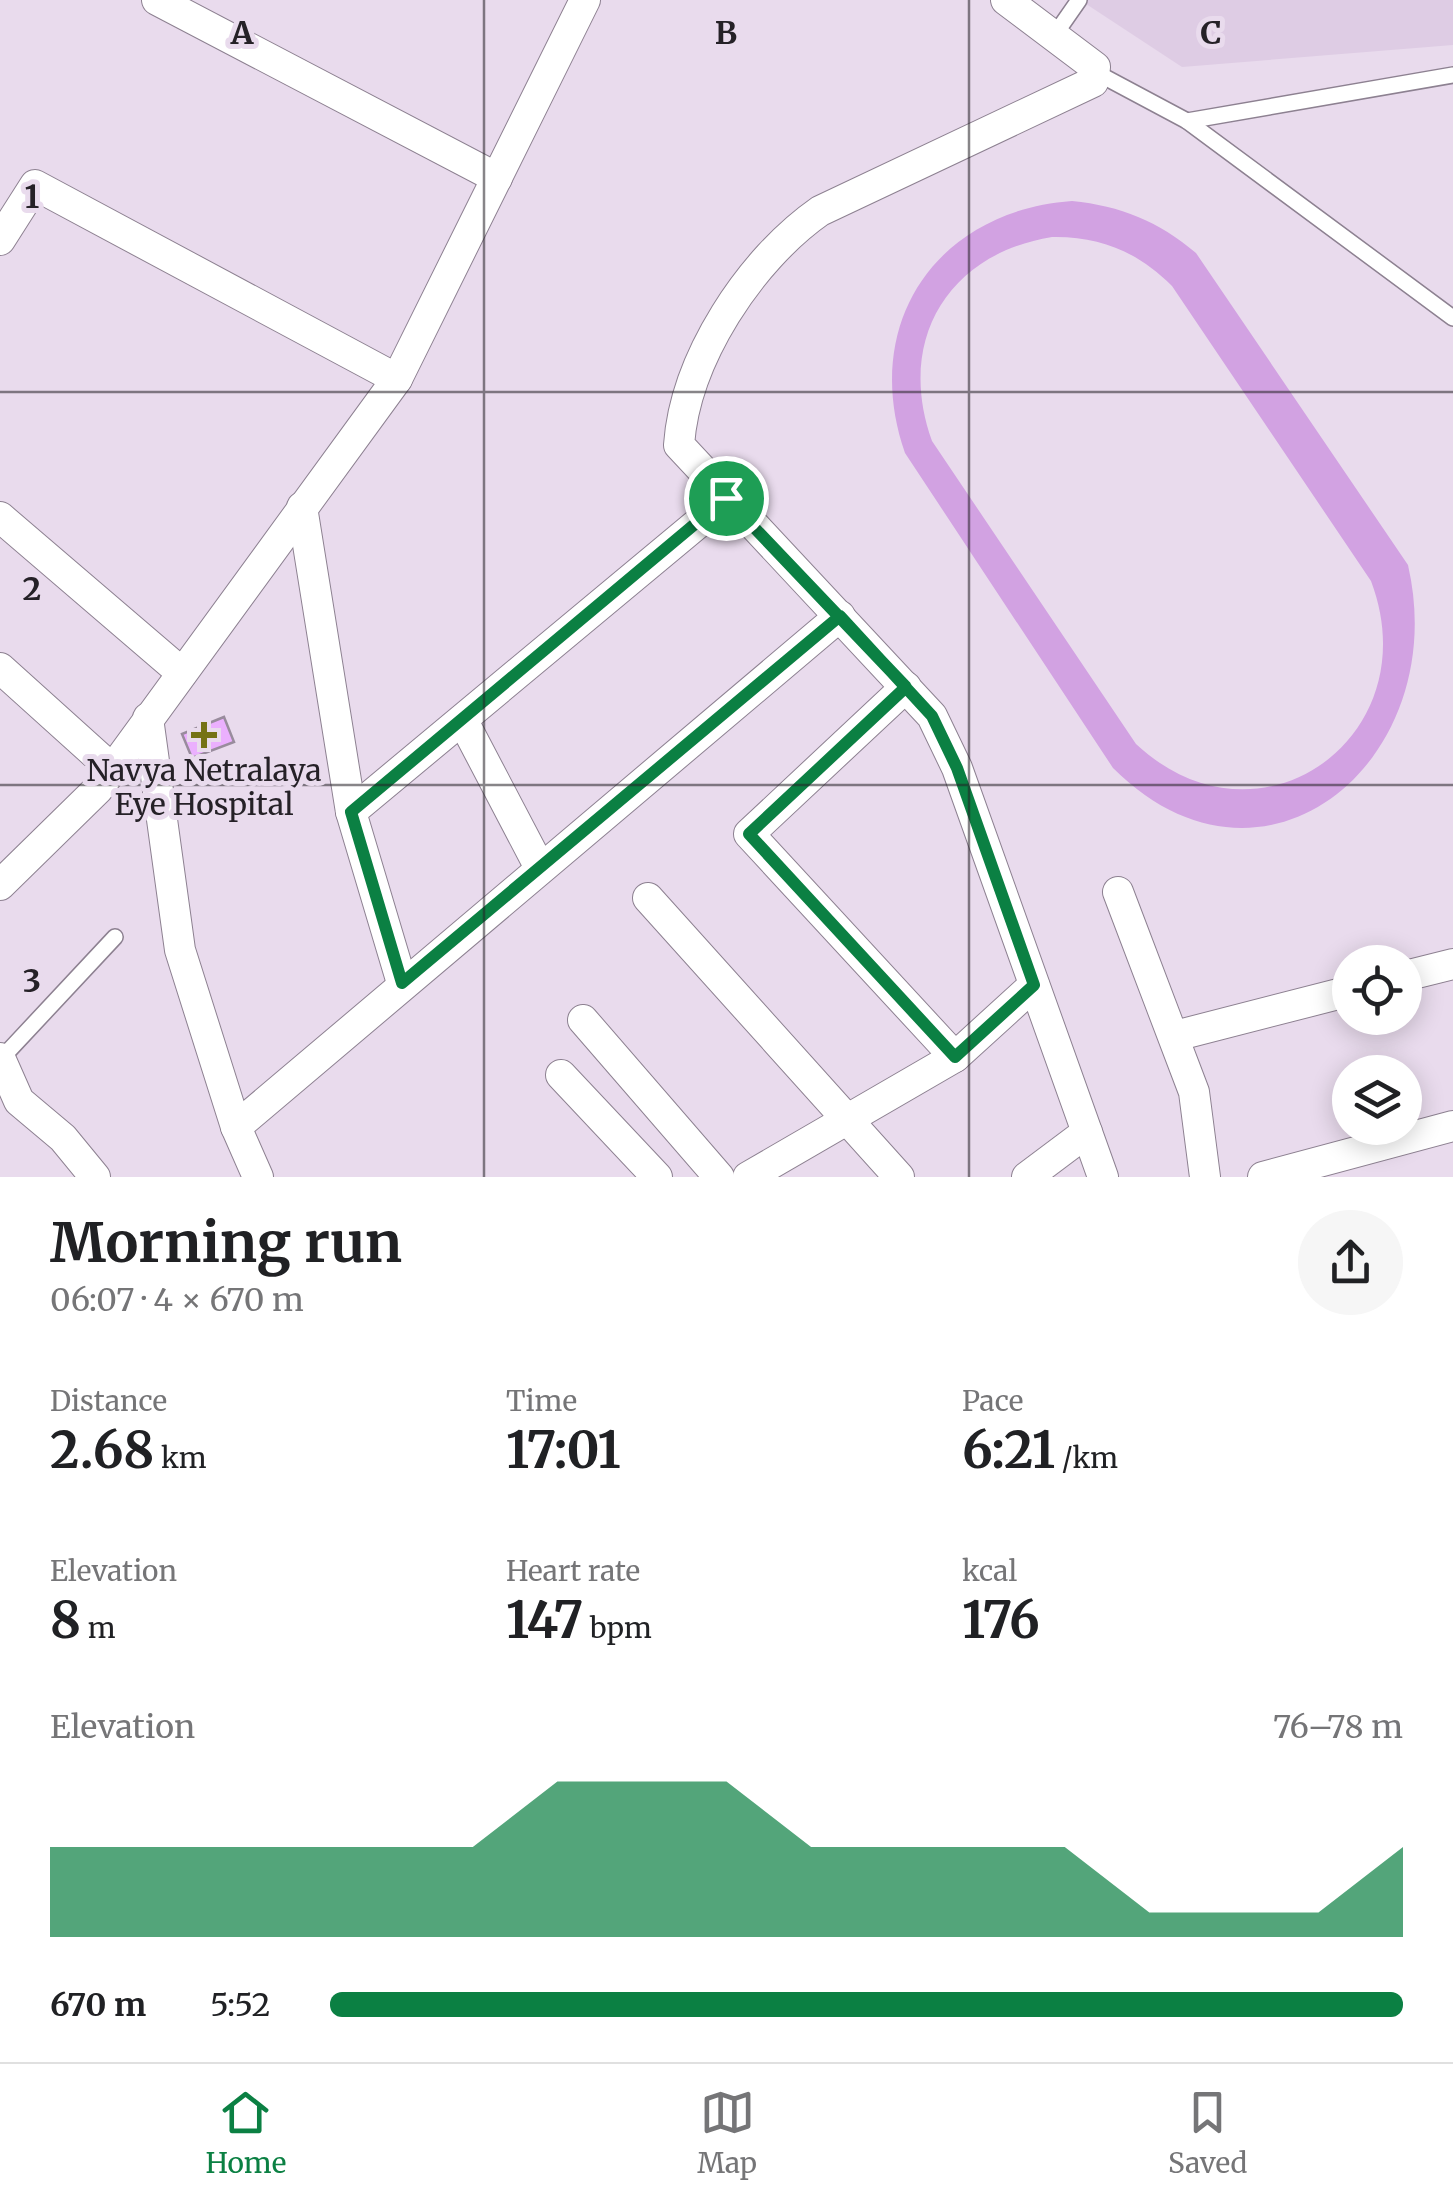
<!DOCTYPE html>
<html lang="en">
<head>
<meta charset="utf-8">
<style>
	:root { --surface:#fff; --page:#f6f6f6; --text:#202124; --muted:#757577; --line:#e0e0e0; --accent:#0b8043 }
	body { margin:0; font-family:Merriweather,serif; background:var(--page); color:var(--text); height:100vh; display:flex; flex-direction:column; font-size:38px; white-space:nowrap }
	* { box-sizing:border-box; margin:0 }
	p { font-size:32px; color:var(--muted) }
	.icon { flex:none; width:55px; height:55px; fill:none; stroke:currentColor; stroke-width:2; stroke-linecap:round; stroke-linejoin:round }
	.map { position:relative; height:1177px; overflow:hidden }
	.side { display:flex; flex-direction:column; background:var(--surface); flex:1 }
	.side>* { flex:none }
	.controls { position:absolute; left:1332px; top:945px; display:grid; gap:20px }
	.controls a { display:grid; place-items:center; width:90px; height:90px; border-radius:50%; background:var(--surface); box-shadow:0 5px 25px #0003; font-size:50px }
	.pin { position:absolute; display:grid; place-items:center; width:85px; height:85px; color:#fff; margin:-42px; border:5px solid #fff; border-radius:50%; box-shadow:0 2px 10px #0007 }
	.round { display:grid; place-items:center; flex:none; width:105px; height:105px; border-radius:52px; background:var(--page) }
	.overview { display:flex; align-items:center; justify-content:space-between; height:170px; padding:0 50px }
	h1 { font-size:55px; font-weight:700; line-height:75px }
	.stats { display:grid; grid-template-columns:repeat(3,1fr); gap:15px; height:170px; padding:10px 50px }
	.stats div { display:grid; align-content:center }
	.stats b { font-size:50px; font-weight:700 }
	.stats small { font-size:28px; font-weight:400 }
	.stats p { font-size:28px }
	.chart { height:280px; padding:20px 50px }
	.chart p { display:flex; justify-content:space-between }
	.chart svg { width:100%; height:180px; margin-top:10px; fill:var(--accent); opacity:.7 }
	ul { padding:0 50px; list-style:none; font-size:32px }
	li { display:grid; grid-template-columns:160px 120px 1fr; align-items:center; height:75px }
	li i { height:25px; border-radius:12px; background:var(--accent) }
	.dock { display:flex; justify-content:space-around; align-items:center; height:140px; border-top:2px solid var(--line); background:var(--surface); font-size:28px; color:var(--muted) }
	.dock a { display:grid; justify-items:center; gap:5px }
	.dock .active { color:var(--accent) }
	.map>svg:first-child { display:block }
</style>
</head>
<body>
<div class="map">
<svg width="1453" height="1177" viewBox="0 0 1453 1177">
	<rect width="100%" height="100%" fill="#e9dbed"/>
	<path fill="#decce4" d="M1080 0H1453V45L1182 67Z"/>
	<path fill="#d2a2e2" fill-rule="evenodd" d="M1072 201C1121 206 1158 221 1196 253L1408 565C1453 760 1264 919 1113 768L905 453C860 324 936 211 1072 201ZM1052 237C1100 236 1138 252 1172 286L1371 581C1430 737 1259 859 1136 744L932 441C896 341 947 254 1052 237Z"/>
	<path fill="#ebb0fe" stroke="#998c9d" stroke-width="2.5" d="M224 717 234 742 192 758 182 734Z"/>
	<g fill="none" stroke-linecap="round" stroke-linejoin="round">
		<g stroke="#8d8191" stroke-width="18">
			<g id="service">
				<path d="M1056 33 1079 0"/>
				<path d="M1097 73 1187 121 1453 318"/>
				<path d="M1187 121 1453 75"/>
				<path d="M1 1059 115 937"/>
			</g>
		</g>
		<g stroke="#8d8191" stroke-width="32">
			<g id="minor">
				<path d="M157 0 497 178"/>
				<path d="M1006 0 1095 67 1093 82 820 211C750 260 685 359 679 445L932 716 957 768 1103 1177"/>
				<path d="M0 240 35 185 397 379"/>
				<path d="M302 507 351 812"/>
				<path d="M0 517 182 673"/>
				<path d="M0 668 112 769"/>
				<path d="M148 718 180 950 236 1127 258 1177"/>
				<path d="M463 721 539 866"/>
				<path d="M0 885 98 789 397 379 585 0"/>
				<path d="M1118 892 1194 1092 1205 1177"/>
				<path d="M648 898 899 1177"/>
				<path d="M1405 976 1453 964"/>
				<path d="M402 983 351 812 727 499"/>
				<path d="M583 1020 719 1177"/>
				<path d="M1175 1036 1350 991"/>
				<path d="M955 1057 1034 985"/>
				<path d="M0 1058 19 1101 63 1138 95 1177"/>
				<path d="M561 1075 657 1177"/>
				<path d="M236 1127 840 616"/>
				<path d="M748 1177 955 1057 749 834 906 687"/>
				<path d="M1027 1177 1087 1132"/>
				<path d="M1263 1177 1453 1126"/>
			</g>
		</g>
		<use href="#service" stroke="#fff" stroke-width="15"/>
		<use href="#minor" stroke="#fff" stroke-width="30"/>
	</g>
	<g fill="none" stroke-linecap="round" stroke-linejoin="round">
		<g stroke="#fff" stroke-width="20">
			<path id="route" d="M726 498 351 812 402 983 840 616 932 716 957 768 1034 985 955 1057 749 834 906 687 726 498"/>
		</g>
		<use href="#route" stroke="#0b8043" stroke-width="12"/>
	</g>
	<path fill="none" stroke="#252127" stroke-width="2.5" stroke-opacity="0.55" d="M484 0V1177M969 0V1177M0 392H1453M0 785H1453"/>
	<path fill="#757216" stroke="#e9dbed" stroke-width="4" d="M199 720h10v10h10v10h-10v10h-10v-10h-10v-10h10z"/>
	<g text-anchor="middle" stroke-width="10" stroke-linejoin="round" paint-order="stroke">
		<g font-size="30" fill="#252127" stroke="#e9dbed">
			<text x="204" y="781">Navya Netralaya<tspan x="204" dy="34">Eye Hospital</tspan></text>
		</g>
	</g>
	<g font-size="32" text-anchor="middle" font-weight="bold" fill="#252127" stroke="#e9dbed" stroke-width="10" stroke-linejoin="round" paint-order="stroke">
		<text x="242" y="44">A</text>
		<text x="726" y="44">B</text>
		<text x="1211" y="44">C</text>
		<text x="32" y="208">1</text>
		<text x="32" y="600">2</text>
		<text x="32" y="992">3</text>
	</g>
</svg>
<div class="controls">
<a><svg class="icon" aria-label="locate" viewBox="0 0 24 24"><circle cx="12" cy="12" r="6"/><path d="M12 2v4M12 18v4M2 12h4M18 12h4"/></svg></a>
<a><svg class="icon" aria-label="layers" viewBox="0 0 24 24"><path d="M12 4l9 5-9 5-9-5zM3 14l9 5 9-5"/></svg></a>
</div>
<div class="pin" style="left:726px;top:498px;background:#1e9e55"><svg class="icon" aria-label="arrive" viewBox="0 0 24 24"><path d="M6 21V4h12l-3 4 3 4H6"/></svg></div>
</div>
<section class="side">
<div class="overview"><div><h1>Morning run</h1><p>06:07 · 4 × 670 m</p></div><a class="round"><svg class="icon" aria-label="share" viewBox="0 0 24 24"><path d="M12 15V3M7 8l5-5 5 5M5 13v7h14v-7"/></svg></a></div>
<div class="stats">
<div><p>Distance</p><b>2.68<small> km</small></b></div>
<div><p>Time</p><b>17:01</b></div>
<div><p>Pace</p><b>6:21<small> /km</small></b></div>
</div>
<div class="stats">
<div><p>Elevation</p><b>8<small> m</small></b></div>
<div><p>Heart rate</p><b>147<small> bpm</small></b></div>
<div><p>kcal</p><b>176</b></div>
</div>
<div class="chart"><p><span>Elevation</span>76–78 m</p>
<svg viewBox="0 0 160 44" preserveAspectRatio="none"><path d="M0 44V22L10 22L20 22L30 22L40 22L50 22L60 6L70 6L80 6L90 22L100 22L110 22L120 22L130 38L140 38L150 38L160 22V44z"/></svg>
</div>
<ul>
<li><b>670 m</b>5:52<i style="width:100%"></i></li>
</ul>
</section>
<nav class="dock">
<a class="active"><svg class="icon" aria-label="home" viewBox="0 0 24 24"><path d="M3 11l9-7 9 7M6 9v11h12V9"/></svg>Home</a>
<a><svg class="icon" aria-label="map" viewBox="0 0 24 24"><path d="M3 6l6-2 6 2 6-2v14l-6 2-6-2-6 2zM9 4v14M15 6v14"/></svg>Map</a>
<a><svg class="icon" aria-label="saved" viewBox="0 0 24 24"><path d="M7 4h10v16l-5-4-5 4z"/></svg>Saved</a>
</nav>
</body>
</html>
